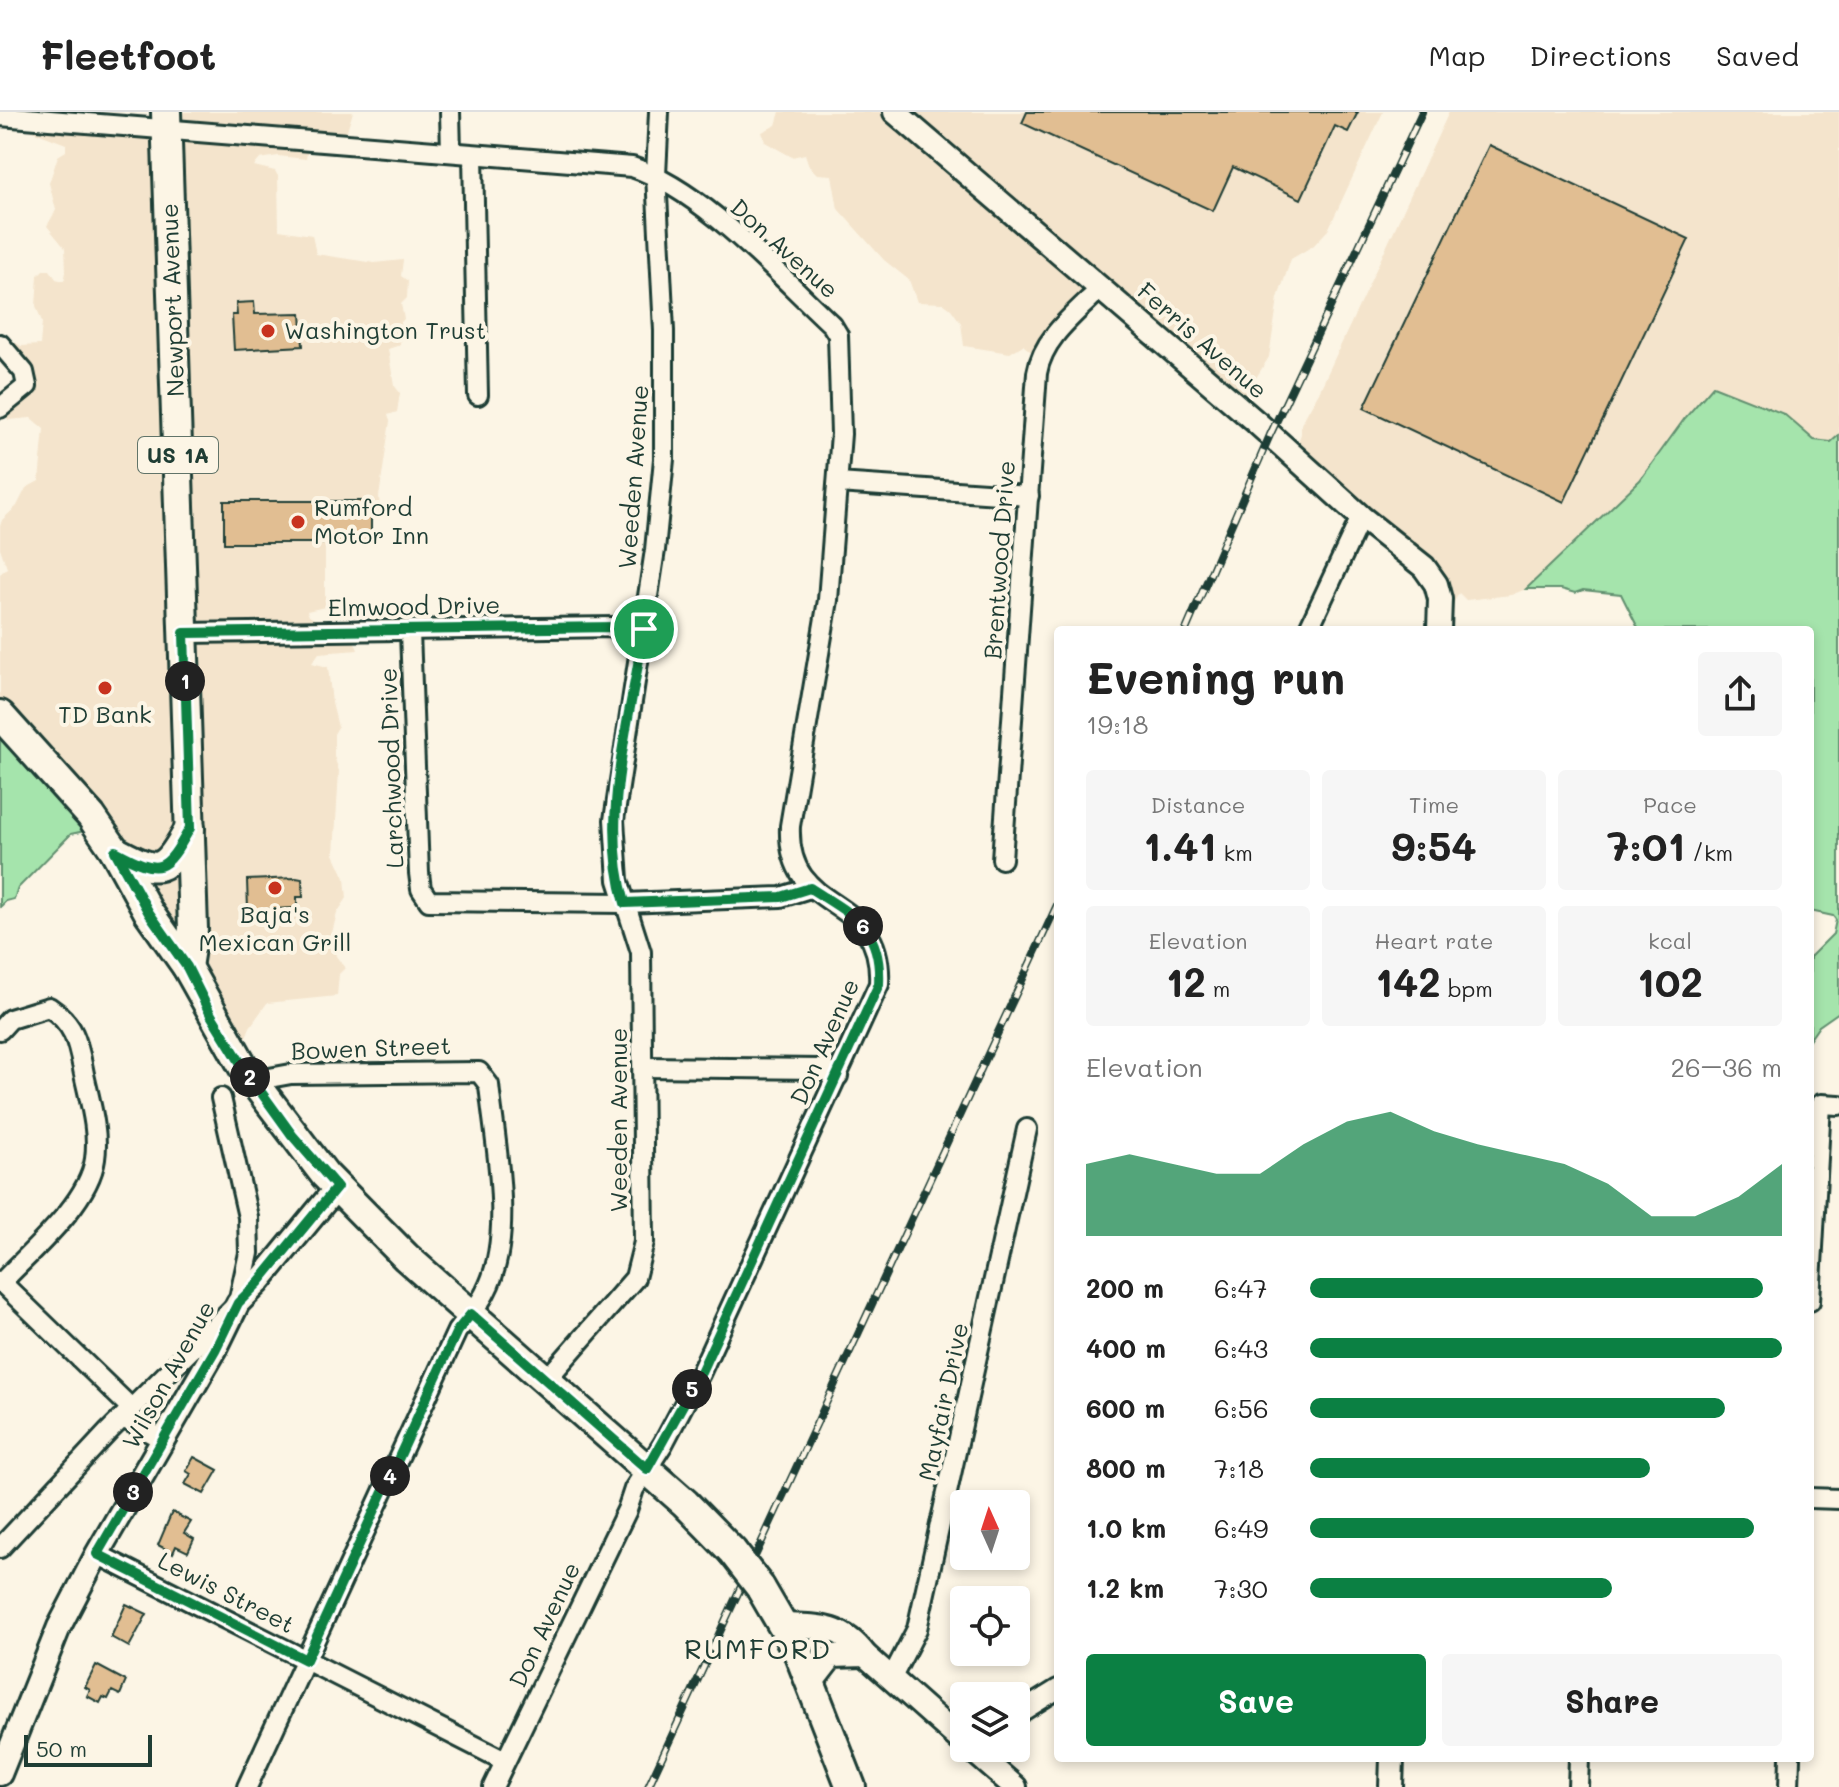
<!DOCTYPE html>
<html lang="en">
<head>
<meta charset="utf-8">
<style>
	:root { --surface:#fff; --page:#f6f6f6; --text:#222; --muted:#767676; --line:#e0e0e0; --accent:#0b8043 }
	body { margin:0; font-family:Mali,sans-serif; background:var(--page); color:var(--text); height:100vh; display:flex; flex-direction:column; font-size:30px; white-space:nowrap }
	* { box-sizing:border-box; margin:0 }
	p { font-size:26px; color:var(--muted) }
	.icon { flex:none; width:44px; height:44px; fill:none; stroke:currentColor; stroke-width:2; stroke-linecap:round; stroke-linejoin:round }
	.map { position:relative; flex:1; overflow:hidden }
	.side { position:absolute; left:1054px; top:514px; width:760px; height:1136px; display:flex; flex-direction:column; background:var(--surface); border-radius:8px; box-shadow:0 4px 12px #0003 }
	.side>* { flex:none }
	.needle { width:52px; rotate:357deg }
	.buttons { position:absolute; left:950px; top:1378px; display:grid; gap:16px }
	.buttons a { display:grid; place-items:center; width:80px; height:80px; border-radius:8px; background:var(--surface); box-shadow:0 4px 12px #0003; font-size:40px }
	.scale { position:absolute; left:24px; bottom:20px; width:128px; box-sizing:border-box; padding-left:8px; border:4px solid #1f3d34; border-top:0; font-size:22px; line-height:28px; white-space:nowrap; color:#1f3d34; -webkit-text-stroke:6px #fcf5e5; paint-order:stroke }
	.pin { position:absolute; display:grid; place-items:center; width:68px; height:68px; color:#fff; margin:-34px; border:4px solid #fff; border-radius:50%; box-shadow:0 2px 8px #0007 }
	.km { position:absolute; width:40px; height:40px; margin:-20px; border-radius:50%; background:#222; color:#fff; font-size:22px; line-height:40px; text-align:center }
	.round { display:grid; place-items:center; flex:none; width:84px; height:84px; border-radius:8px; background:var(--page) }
	.summary { display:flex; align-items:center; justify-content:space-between; height:136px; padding:0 32px }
	h1 { font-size:44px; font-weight:700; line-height:60px }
	.stats { display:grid; grid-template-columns:repeat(3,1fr); gap:12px; height:136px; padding:8px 32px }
	.stats div { display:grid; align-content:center; border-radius:8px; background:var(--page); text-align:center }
	.stats b { font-size:40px; font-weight:700 }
	.stats small { font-size:22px; font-weight:400 }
	.stats p { font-size:22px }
	.chart { height:224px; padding:16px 32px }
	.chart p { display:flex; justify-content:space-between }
	.chart svg { width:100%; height:144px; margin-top:8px; fill:var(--accent); opacity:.7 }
	.cta { display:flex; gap:16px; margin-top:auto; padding:16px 32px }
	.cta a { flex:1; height:92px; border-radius:8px; background:var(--accent); color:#fff; font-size:32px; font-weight:700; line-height:92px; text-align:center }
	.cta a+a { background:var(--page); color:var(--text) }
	ul { padding:0 32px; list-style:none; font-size:26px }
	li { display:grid; grid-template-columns:128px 96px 1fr; align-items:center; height:60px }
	li i { height:20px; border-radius:10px; background:var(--accent) }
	header { display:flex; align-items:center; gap:48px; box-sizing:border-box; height:112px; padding:0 40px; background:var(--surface); border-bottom:2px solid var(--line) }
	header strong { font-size:38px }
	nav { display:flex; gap:44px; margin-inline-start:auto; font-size:28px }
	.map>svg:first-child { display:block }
</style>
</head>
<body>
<header>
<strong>Fleetfoot</strong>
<nav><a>Map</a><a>Directions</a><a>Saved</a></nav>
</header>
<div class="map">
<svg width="1839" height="1675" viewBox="0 0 1839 1675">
	<rect width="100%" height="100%" fill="#fcf5e5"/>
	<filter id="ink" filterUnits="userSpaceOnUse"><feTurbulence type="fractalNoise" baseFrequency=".0125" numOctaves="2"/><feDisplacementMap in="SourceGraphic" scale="16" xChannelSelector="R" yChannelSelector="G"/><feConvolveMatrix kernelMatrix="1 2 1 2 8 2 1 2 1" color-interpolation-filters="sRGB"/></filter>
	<g filter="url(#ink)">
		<g fill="#f4e4cc">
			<path d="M165 0H353L341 38 308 35 306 47 278 44 260 47 254 54 275 59 278 64 279 118 312 123 316 142 374 151 403 148 401 164 408 169 407 186 401 192 404 207 401 210 400 233 388 237 394 273 400 281 397 300 388 303 390 309 379 385 381 407 328 412 325 415V495L307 499 309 504 317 509 357 512 352 523 358 538 319 541 312 551 328 555 332 591 338 615 334 622V644L339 659 334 742 345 766 347 786 337 801 332 821 336 844 345 856 339 862 337 884 267 891 250 915 244 930 0 605V462L7 456 0 436V414L2 408 17 394 26 376 39 369 44 317 31 306 8 308 6 295 25 279 3 239 6 225 21 234 40 233 42 210 36 194 38 163 43 158H50L56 167 64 169 66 160 65 136 47 114 56 98 49 71 58 44 66 39V32L32 19 36 10 164 20Z"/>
			<path d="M780 0H1383L1328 118 1313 134 1291 147 1278 186 1269 245 1251 274 1244 300 1100 183 1047 242 1030 239 1023 233 1010 241 964 234 961 211 951 197 943 191 917 190 909 168 884 148 838 97 832 63 817 62 809 54 805 42 792 45 765 30 762 20 776 13Z"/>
			<path d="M1449 0H1839V323L1831 330 1814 328 1784 302 1685 306 1641 368 1526 477 1511 483 1466 488 1459 481 1454 490 1452 518H1439L1437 498 1420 465 1292 347 1301 322V312L1319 280Z"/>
		</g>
		<g fill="#a5e4ac" stroke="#629070" stroke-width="2">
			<path d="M1713 274 1784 302 1814 328 1831 330 1839 323V900L1819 914 1810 927V845L1833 822 1836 808 1833 804 1810 799V518H1639L1621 482 1583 478 1575 481 1561 477H1526L1640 368 1685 306Z"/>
			<path d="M0 605 89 718 71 722 18 776 14 787 6 789 0 795Z"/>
		</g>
		<g fill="#e1be92" stroke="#1f3d34" stroke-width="2">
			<path d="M1027 0H1358L1348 20 1335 14 1301 87 1233 55 1213 99 1022 11Z"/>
			<path d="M1489 33 1689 127 1564 390 1364 296Z"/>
			<path d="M254 190 255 202 301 201 303 234 234 238 232 203H237L236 191Z"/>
			<rect x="224" y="389" width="147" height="42"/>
			<path d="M296 766 302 767 303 785H297V796L248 798 247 768Z"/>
			<path d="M194 1345 218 1358 204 1382 185 1372 191 1362 186 1359Z"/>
			<path d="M172 1400 191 1410 184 1421 194 1427 188 1440 176 1434 173 1441 158 1433Z"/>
			<path d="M126 1492 147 1502 129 1535 111 1525Z"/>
			<path d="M96 1553 126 1569 120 1583 112 1579 108 1587 103 1585 100 1591 87 1584 90 1578 85 1575Z"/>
		</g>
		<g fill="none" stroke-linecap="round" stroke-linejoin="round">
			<g stroke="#1f3d34" stroke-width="24">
				<g id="minor">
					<path d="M450 0 451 40"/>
					<path d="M0 4 632 55C704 79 776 161 832 213L838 223 841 322 828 488 790 714C786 808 884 776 879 872L700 1262 663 1332 634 1377 627 1398 493 1675"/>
					<path d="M473 43 478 283"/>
					<path d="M0 232 24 260 27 274 0 296"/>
					<path d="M838 371 1029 384"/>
					<path d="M1308 518 1361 405"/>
					<path d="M410 520 419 761 421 777 429 789 625 791 781 785 810 776"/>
					<path d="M184 521 616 515 644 517"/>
					<path d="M1002 747 1037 261C1043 225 1076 201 1101 176"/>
					<path d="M0 918 10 907 49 895C76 913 78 932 84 962 90 990 99 1019 95 1047 89 1091 30 1140 0 1172"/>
					<path d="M644 955 821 957 838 964"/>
					<path d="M0 1169 132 1297"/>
					<path d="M1810 1189 1821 992 1839 993"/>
					<path d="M546 1268 635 1166 644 1130 641 840 618 768 614 708 655 438 664 347V219L656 63 659 0"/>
					<path d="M123 1306 164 1328"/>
					<path d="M1810 1386 1839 1387"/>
					<path d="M0 1436 109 1319 238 1191 249 1141 248 1105 221 986"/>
					<path d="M97 1442 505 1649"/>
					<path d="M891 1567 917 1517 1027 1017"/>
					<path d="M1016 1603 1058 1577"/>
					<path d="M247 1675 457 1219C467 1207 479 1194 486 1179 515 1124 495 1032 489 973L479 960 291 962 253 969"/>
					<path d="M1578 1675 1579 1646"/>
					<path d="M1789 1675 1790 1646"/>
				</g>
			</g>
			<g stroke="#1f3d34" stroke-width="28">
				<g id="tertiary">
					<path d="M895 0 1256 310 1361 405 1424 455 1436 472 1440 487 1439 518"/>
					<path d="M784 1513C819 1514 843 1513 865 1543L964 1631"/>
					<path d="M812 1570 832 1544 865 1543"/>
					<path d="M970 1636 1015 1675"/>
					<path d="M0 1662 59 1515 97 1442 215 1238 238 1191 258 1171 337 1075"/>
					<path d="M1391 1675 1392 1646"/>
				</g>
			</g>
			<g stroke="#1f3d34" stroke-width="34">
				<g id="primary">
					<path d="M166 0 193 817 187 855"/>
					<path d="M0 603 91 704 115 739 149 801 187 855 245 958 325 1063 406 1145 685 1391 732 1439"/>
					<path d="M115 739C161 764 165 761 190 716"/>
					<path d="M760 1475 799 1542 851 1675"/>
				</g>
			</g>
			<use href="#minor" stroke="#fcf5e5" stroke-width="18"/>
			<use href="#tertiary" stroke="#fcf5e5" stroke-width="22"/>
			<use href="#primary" stroke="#fcf5e5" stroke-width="28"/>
			<g stroke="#1f3d34" stroke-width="8">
				<g id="rail">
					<path d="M1186 518 1270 323 1422 0"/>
					<path d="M648 1675 1058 791"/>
				</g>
			</g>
			<use href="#rail" stroke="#fcf5e5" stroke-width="5" stroke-dasharray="15" stroke-linecap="butt"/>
			<g stroke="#1f3d34" stroke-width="34" stroke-linecap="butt">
				<path id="primary-bridge" d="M732 1439 760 1475"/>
			</g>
			<use href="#primary-bridge" stroke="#fcf5e5" stroke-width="28"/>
		</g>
	</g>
	<g fill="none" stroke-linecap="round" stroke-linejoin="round" filter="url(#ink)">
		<g stroke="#fff" stroke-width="16">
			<path id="route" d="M616 515 644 517C631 607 599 701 625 791L781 785 810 776C853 804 882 815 879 872L700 1262 647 1357 471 1202 457 1219 306 1548 97 1442 215 1238 238 1191 258 1171 337 1075 292 1023 245 958 211 903 187 855 149 801 115 739C161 764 165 761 190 716L184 521Z"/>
		</g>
		<use href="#route" stroke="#0b8043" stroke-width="10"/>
	</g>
	<g fill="#c8321e" stroke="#fcf5e5" stroke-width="3">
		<circle cx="268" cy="219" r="8"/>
		<circle cx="298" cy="410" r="8"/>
		<circle cx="105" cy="576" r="8"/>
		<circle cx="275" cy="776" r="8"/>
	</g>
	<g text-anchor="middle" stroke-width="8" stroke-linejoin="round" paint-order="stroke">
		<rect fill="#fcf5e5" stroke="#617469" stroke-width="2" x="138" y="325" width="80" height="36" rx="6"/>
		<g font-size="22" font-weight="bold" fill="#1f3d34">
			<text x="178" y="351">US 1A</text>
		</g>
		<g font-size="24" fill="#1f3d34" stroke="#fcf5e5">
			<text transform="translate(784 137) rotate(42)" y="8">Don Avenue</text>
			<text transform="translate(173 188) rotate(-92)" y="8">Newport Avenue</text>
			<text transform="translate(1202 229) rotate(41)" y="8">Ferris Avenue</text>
			<text transform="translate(634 365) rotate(-86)" y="8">Weeden Avenue</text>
			<text transform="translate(1000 448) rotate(-86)" y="8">Brentwood Drive</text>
			<text transform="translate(414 495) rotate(-1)" y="8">Elmwood Drive</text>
			<text transform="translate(392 656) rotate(-92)" y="8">Larchwood Drive</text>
			<text transform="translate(825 930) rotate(-66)" y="8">Don Avenue</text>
			<text transform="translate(371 937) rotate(-2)" y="8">Bowen Street</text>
			<text transform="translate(619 1008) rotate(-90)" y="8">Weeden Avenue</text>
			<text transform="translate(169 1263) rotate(-61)" y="8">Wilson Avenue</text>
			<text transform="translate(944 1290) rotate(-78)" y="8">Mayfair Drive</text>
			<text transform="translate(226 1481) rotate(27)" y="8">Lewis Street</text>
			<text transform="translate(545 1513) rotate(-65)" y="8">Don Avenue</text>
		</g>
		<g font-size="24" fill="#1f3d34" stroke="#fcf5e5" text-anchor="start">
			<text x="284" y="227">Washington Trust</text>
			<text x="314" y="404">Rumford<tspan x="314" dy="28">Motor Inn</tspan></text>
			<text x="105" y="611" text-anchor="middle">TD Bank</text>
			<text x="275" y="811" text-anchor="middle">Baja's<tspan x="275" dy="28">Mexican Grill</tspan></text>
		</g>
		<g font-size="28" letter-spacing="2" fill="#1f3d34" stroke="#fcf5e5">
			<text x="758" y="1547">RUMFORD</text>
		</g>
	</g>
</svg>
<div class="buttons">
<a><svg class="needle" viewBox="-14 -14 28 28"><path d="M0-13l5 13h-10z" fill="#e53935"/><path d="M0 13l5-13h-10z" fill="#767676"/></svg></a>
<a><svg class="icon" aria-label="locate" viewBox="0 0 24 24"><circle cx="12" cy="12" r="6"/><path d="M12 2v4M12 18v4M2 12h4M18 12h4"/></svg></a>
<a><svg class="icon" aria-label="layers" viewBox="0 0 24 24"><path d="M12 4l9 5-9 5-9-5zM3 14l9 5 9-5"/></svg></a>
</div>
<div class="scale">50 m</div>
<div class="pin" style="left:644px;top:517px;background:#1e9e55"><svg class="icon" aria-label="arrive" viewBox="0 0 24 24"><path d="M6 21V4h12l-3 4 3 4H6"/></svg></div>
<b class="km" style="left:185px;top:569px">1</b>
<b class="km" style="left:250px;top:965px">2</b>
<b class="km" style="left:133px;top:1380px">3</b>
<b class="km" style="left:390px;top:1364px">4</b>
<b class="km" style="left:692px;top:1277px">5</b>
<b class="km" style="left:863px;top:814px">6</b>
<section class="side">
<div class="summary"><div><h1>Evening run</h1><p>19:18</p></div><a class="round"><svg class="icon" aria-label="share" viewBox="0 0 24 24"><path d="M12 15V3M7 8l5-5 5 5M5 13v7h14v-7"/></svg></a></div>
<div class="stats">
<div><p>Distance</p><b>1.41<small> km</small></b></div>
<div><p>Time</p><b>9:54</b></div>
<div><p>Pace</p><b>7:01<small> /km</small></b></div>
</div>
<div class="stats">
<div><p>Elevation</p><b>12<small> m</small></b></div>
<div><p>Heart rate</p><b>142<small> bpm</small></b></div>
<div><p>kcal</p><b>102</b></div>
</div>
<div class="chart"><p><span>Elevation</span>26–36 m</p>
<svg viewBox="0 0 160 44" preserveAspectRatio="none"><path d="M0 44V22L10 19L20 22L30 25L40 25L50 16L60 9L70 6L80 12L90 16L100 19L110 22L120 28L130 38L140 38L150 32L160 22V44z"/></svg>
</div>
<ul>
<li><b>200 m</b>6:47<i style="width:96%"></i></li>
<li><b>400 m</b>6:43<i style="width:100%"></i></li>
<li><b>600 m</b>6:56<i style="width:88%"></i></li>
<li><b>800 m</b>7:18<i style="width:72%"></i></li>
<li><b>1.0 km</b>6:49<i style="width:94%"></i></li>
<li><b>1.2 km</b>7:30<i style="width:64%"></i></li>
</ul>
<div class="cta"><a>Save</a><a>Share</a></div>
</section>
</div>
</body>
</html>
